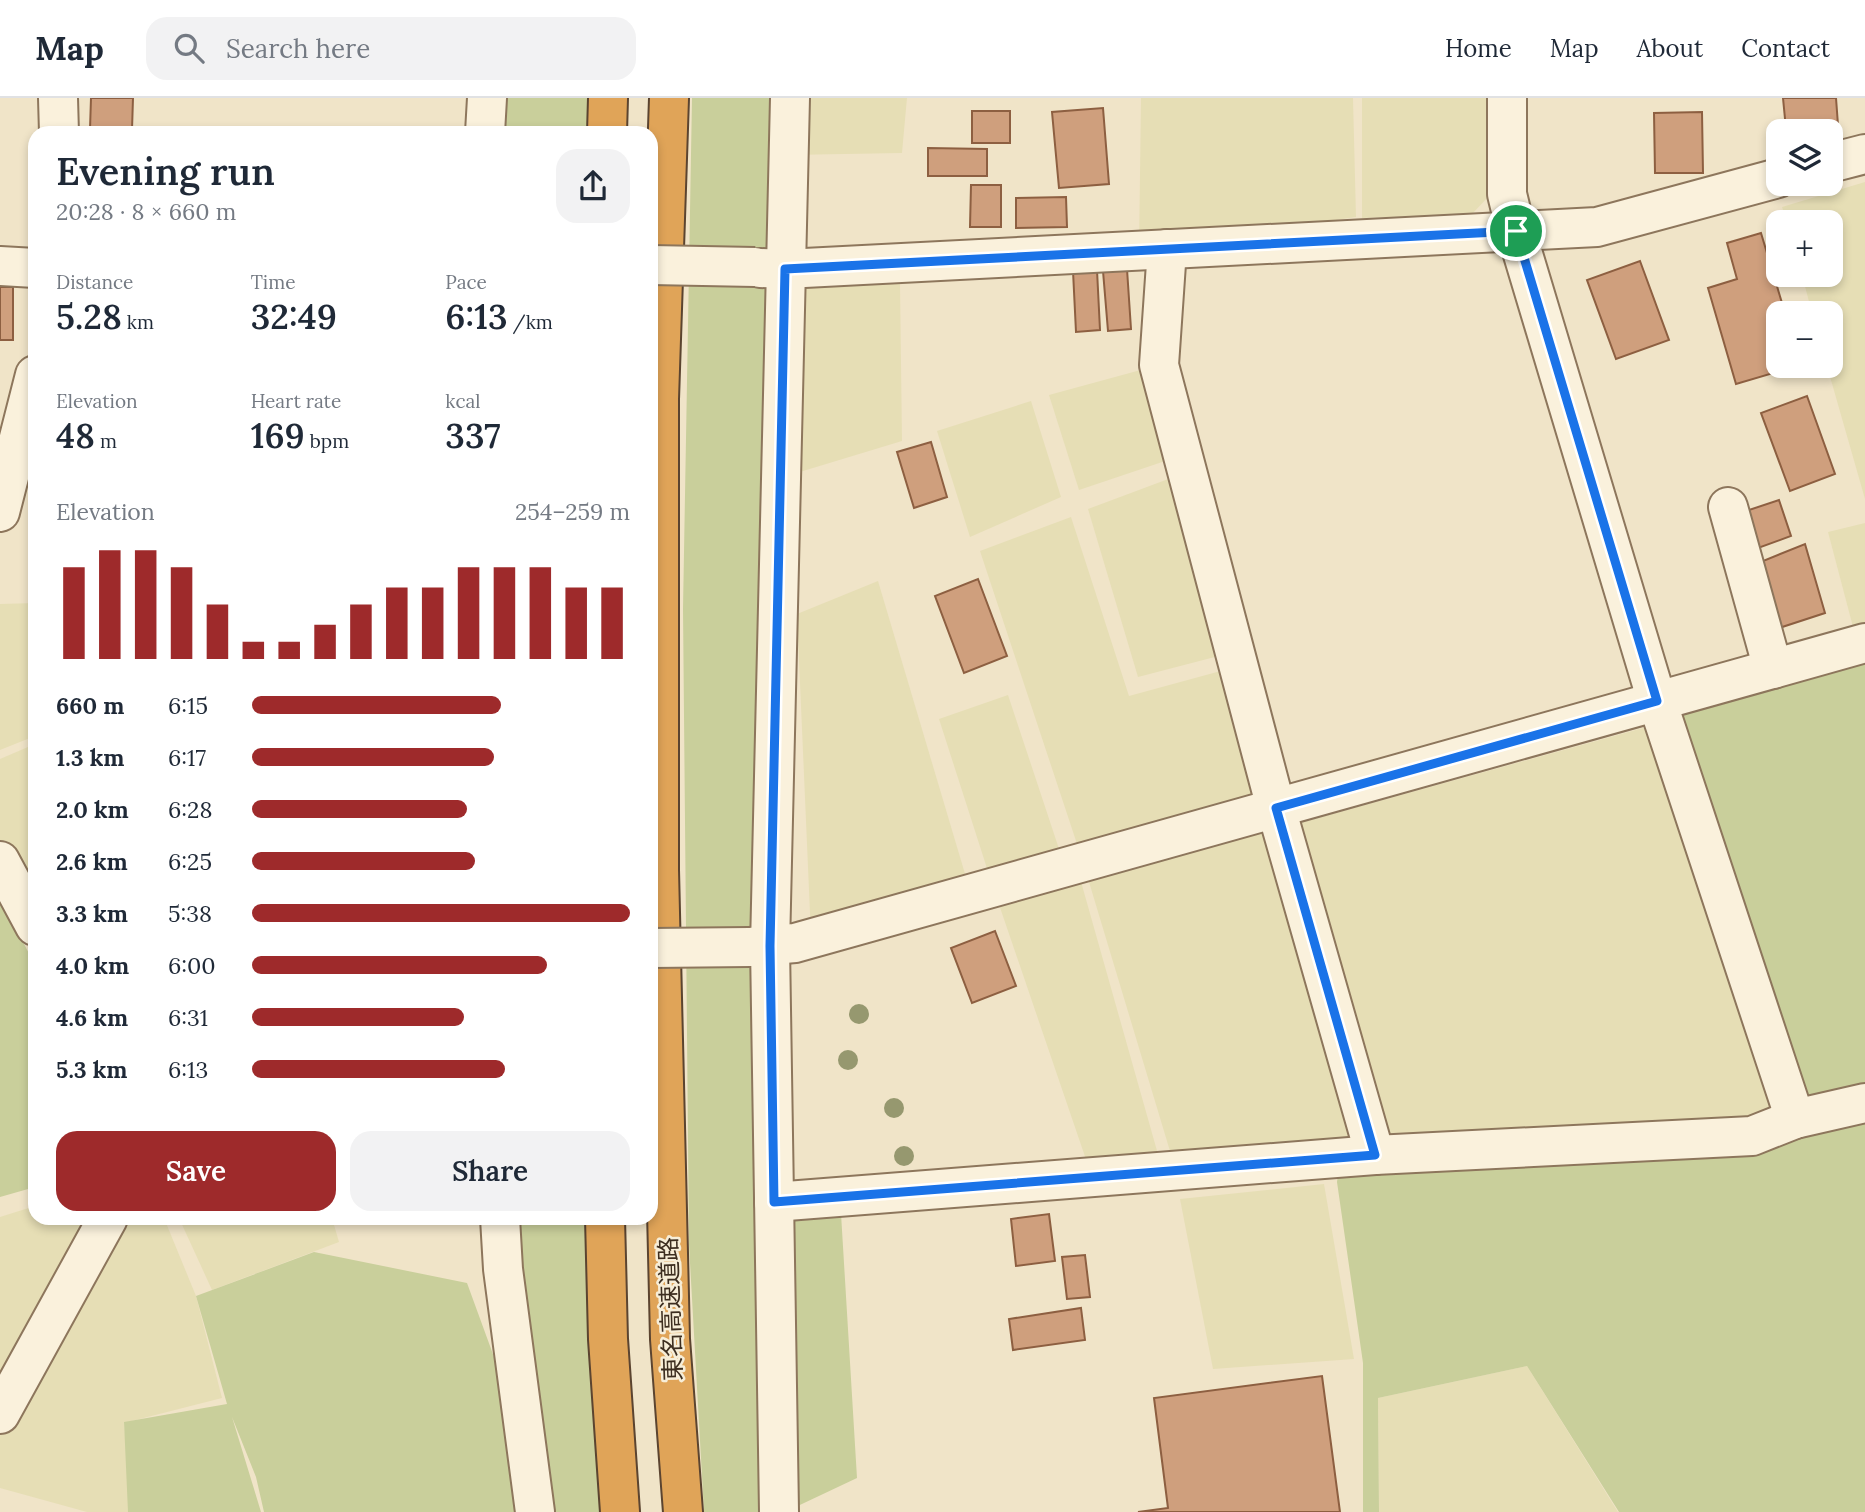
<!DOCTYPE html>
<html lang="en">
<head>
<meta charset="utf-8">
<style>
	:root { --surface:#fff; --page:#f2f2f3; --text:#1f2937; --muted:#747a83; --line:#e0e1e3; --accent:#9e2a2b }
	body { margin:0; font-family:Lora,"Noto Sans JP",serif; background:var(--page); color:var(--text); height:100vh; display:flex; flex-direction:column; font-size:26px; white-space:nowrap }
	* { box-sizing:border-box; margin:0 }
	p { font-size:23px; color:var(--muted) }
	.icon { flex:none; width:38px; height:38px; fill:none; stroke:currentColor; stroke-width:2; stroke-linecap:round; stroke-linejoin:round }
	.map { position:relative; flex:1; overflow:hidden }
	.side { position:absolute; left:28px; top:28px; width:630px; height:1099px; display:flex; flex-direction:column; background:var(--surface); border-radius:21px; box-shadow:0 4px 10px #0003 }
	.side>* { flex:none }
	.controls { position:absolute; left:1766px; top:21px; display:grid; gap:14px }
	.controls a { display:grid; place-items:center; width:77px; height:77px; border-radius:14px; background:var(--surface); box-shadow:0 4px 10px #0003; font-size:35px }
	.pin { position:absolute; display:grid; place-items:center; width:60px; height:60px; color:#fff; margin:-30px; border:4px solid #fff; border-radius:50%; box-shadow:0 2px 7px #0007 }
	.round { display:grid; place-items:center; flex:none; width:74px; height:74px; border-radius:21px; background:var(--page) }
	.headline { display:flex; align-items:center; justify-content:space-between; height:119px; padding:0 28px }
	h1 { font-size:38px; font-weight:600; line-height:52px }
	.figures { display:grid; grid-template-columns:repeat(3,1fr); gap:10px; height:119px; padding:7px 28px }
	.figures div { display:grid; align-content:center }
	.figures b { font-size:35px; font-weight:600 }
	.figures small { font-size:19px; font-weight:400 }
	.figures p { font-size:19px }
	.chart { height:196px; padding:14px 28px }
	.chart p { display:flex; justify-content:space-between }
	.chart svg { width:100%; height:126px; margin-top:7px; stroke:var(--accent); stroke-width:6 }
	.action { display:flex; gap:14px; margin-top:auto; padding:14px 28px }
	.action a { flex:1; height:80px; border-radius:21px; background:var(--accent); color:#fff; font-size:28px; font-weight:600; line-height:80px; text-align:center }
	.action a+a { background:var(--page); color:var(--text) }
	ul { padding:0 28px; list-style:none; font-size:23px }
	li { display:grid; grid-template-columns:112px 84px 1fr; align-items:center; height:52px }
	li i { height:18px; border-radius:9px; background:var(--accent) }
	header { display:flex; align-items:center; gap:42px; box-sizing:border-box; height:98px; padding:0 35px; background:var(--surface); border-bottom:2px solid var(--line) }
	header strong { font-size:33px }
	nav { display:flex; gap:38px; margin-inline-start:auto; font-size:24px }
	.search { width:490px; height:63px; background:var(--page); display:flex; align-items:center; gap:18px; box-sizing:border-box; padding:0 24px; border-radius:21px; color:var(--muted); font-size:26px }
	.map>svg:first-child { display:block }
</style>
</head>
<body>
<header>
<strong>Map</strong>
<div class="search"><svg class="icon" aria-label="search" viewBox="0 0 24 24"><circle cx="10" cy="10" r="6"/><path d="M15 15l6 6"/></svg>Search here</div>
<nav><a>Home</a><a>Map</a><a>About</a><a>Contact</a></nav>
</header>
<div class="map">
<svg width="1865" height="1414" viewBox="0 0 1865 1414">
	<rect width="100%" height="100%" fill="#f0e4c8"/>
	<g fill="#e6deb5">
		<path d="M790 0H907L902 55 788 57Z"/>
		<path d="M1141 0H1353L1356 119 1139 152Z"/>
		<path d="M1362 0H1488L1489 98 1471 117 1362 120Z"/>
		<path d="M1865 84V401L1827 268H1830V215H1812L1802 177H1830V124H1787L1782 109Z"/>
		<path d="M900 184 902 343 780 380 785 191Z"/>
		<path d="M1159 267 1183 357 1079 392 1049 297Z"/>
		<path d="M1031 303 1061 399 970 439 937 333Z"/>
		<path d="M1187 374 1234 554 1138 579 1088 411Z"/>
		<path d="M1071 419 1129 598 1239 568 1368 1058 1176 1073 1083 764 980 453Z"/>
		<path d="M1865 425V525L1853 529 1828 434Z"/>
		<path d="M878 483 971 796 811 838 797 516Z"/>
		<path d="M35 505V638L0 652V506Z"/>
		<path d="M1008 597 1065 769 1076 766 1163 1074 1092 1079 993 789 939 621Z"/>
		<path d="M1650 628 1782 1010 1733 1025 1384 1049 1300 725Z"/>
		<path d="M35 646V816L0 745V661Z"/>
		<path d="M1324 1086 1354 1261 1213 1271 1180 1101Z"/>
		<path d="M35 1108V1120H109L0 1325V1119Z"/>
		<path d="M122 1120H164L196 1198 222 1300 124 1325 131 1414H87L0 1390V1338Z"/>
		<path d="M179 1120H332L339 1144 212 1192Z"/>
		<path d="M1527 1268 1618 1414H1379L1378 1300Z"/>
	</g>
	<g fill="#c9cf9b">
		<path d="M487 0H594V35H485Z"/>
		<path d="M692 0H792L773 1103 840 1099 857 1380 785 1414H704L689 1147 683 511Z"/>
		<path d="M1865 562V1414H1619L1527 1268 1378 1300 1379 1414H1363V1265L1337 1084 1339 1070 1795 1021 1676 618Z"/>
		<path d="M0 800 35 867V1089L0 1099Z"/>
		<path d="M492 1120H613L626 1414H264L256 1379 232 1319 261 1414H128L124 1324 227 1306 196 1198 314 1154 467 1185 494 1259Z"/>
	</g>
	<g fill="#cf9f7d" stroke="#8d5f41" stroke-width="2">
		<path d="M91 0H133L132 32 90 31Z"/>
		<path d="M1783 0H1836L1838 27 1786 31Z"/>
		<path d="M1103 10 1109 86 1059 90 1052 14Z"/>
		<rect x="972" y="13" width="38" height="32"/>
		<path d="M1702 14 1703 75H1655L1654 15Z"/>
		<path d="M928 50 987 51V78H928Z"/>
		<path d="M971 87H1001V129H970Z"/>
		<path d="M1066 99 1067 129 1016 130V100Z"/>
		<path d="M1761 135 1785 215H1778V268H1797L1736 286 1708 190 1737 181 1727 145Z"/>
		<path d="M1640 163 1669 242 1616 261 1587 182Z"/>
		<path d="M1127 171 1131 231 1108 233 1103 173Z"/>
		<path d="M1097 172 1100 232 1076 234 1073 173Z"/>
		<rect x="0" y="189" width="13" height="53"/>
		<path d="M1807 298 1835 376 1790 393 1761 315Z"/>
		<path d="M931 344 947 399 914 410 897 354Z"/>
		<path d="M1779 402 1791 438 1747 454 1734 417Z"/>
		<path d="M1805 446 1825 515 1776 531 1758 465Z"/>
		<path d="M978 481 1007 558 964 575 935 498Z"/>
		<path d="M995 833 1016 888 972 905 951 850Z"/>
		<path d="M1049 1116 1055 1163 1016 1168 1011 1121Z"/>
		<path d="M1085 1157 1090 1199 1067 1201 1062 1159Z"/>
		<path d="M1081 1210 1085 1242 1013 1252 1009 1221Z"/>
		<path d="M1322 1278 1340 1414H1138L1168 1410 1154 1300Z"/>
	</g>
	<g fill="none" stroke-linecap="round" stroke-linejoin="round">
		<g stroke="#8d765c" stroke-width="42">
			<g id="minor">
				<path d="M58 0 59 35"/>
				<path d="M1507 0V96L1516 133 1657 603 1795 1021"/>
				<path d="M485 35 487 0"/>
				<path d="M1830 65 1865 56"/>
				<path d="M1167 151 1159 267 1276 710 1375 1057"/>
				<path d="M0 168 35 170"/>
				<path d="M760 170 785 171 1597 129 1778 80"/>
				<path d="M1728 409 1773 571"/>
				<path d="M0 414 35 277"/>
				<path d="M0 763 35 828"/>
				<path d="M750 849 795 845 1865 545"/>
				<path d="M774 1104 1375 1057 1752 1038 1795 1021 1865 1005"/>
				<path d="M500 1120 503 1171 535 1414"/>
				<path d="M0 1316 108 1120"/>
				<path d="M779 1414 770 848 790 0"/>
			</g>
		</g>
		<g stroke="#5b4430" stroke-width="42">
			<g id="highway">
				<path d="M669 0 659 301V772L670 1241 683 1414"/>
				<path d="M607 35 608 0"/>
				<path d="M605 1120 608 1241 620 1414"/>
			</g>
		</g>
		<use href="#minor" stroke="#faf1dc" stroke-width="38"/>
		<use href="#highway" stroke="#e0a458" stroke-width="38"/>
		<g stroke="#8d765c" stroke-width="42" stroke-linecap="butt">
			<g id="minor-bridge">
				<path d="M651 167 755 169"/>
				<path d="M651 850 750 849"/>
			</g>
		</g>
		<use href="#minor-bridge" stroke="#faf1dc" stroke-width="38"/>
	</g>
	<g fill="#96986f">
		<circle cx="859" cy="916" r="10"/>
		<circle cx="848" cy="962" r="10"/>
		<circle cx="894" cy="1010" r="10"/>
		<circle cx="904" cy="1058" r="10"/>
	</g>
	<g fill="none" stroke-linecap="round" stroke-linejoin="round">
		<g stroke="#fff" stroke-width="14">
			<path id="route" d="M1516 133 1657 603 1276 710 1375 1057 774 1104 770 848 785 171Z"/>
		</g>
		<use href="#route" stroke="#1a73e8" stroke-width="9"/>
	</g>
	<g text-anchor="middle" stroke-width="5" stroke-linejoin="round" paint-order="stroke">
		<g font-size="24" fill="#3d2e20" stroke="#f7eed8">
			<text transform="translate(671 1211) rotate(-92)" y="8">東名高速道路</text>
		</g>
	</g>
</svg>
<div class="controls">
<a><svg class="icon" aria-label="layers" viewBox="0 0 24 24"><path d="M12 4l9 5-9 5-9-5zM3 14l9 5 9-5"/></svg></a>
<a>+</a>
<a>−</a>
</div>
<div class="pin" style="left:1516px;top:133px;background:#1e9e55"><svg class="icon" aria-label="arrive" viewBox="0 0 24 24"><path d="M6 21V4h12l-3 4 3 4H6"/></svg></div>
<section class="side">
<div class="headline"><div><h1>Evening run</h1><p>20:28 · 8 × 660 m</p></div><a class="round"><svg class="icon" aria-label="share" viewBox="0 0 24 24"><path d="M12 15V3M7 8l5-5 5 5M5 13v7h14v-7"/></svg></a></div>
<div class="figures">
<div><p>Distance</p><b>5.28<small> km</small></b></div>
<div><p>Time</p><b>32:49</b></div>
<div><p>Pace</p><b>6:13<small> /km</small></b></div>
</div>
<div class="figures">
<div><p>Elevation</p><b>48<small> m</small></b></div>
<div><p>Heart rate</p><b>169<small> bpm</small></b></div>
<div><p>kcal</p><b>337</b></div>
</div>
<div class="chart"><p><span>Elevation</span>254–259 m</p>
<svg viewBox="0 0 160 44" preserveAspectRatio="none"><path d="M5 44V12M15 44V6M25 44V6M35 44V12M45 44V25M55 44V38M65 44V38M75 44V32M85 44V25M95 44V19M105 44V19M115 44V12M125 44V12M135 44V12M145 44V19M155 44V19"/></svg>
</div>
<ul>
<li><b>660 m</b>6:15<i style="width:66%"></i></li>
<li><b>1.3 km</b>6:17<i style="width:64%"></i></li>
<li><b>2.0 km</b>6:28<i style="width:57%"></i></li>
<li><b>2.6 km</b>6:25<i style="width:59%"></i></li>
<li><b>3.3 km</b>5:38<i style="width:100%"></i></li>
<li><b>4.0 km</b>6:00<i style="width:78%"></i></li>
<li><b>4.6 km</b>6:31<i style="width:56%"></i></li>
<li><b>5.3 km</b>6:13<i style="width:67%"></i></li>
</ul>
<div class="action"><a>Save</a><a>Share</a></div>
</section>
</div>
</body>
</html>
